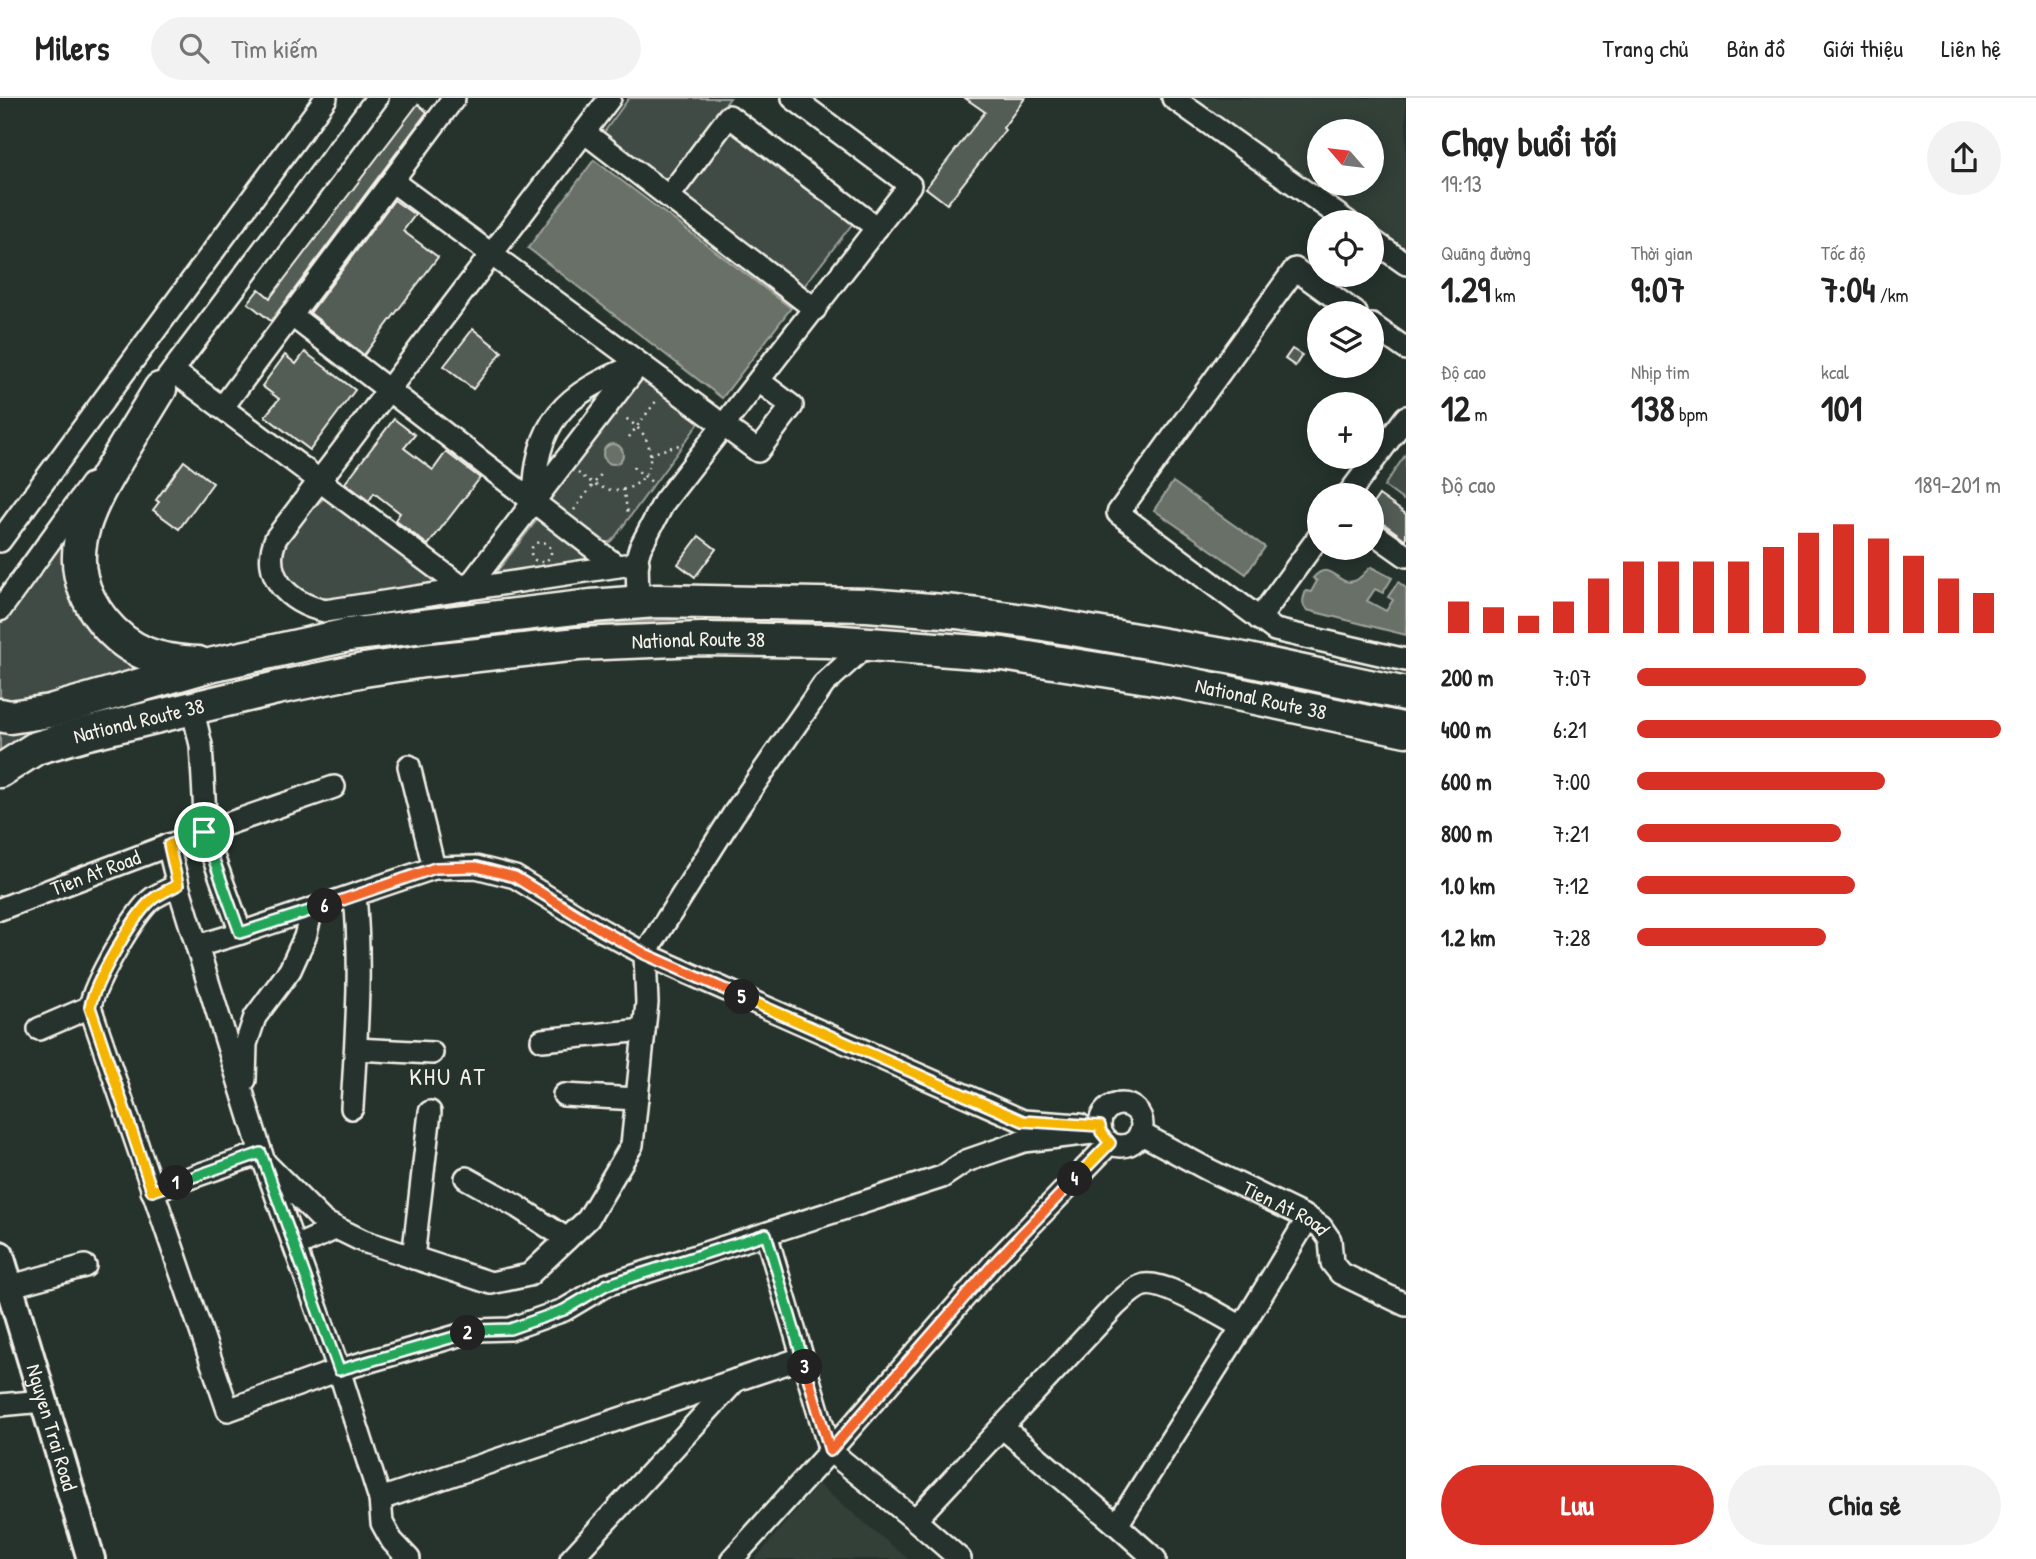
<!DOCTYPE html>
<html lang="vi">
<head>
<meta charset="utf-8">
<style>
	:root { --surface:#fff; --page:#f2f2f2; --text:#222; --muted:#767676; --line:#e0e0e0; --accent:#d93025 }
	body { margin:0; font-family:"Patrick Hand",sans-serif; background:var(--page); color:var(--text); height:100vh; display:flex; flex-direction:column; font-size:26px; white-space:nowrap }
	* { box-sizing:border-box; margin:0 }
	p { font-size:23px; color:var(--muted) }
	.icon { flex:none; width:38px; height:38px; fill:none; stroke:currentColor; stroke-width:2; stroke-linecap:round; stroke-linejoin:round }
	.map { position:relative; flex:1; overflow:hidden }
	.side { display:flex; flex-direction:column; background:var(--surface); width:630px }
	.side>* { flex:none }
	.needle { width:46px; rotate:298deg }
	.tools { position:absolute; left:1307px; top:21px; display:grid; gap:14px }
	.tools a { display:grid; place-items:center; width:77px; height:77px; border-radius:50%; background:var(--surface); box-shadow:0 4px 18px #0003; font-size:35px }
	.pin { position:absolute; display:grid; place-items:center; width:60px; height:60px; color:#fff; margin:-30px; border:4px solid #fff; border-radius:50%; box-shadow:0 2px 7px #0007 }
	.km { position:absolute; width:35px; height:35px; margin:-18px; border-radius:50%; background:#222; color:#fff; font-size:19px; line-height:35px; text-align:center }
	.round { display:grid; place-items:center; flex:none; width:74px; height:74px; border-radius:37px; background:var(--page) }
	.head { display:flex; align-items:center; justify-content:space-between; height:119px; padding:0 35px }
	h1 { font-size:38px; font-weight:800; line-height:52px }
	.metrics { display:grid; grid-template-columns:repeat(3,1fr); gap:10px; height:119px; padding:7px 35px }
	.metrics div { display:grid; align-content:center }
	.metrics b { font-size:35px; font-weight:800 }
	.metrics small { font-size:19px; font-weight:400 }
	.metrics p { font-size:19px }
	.chart { height:196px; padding:14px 35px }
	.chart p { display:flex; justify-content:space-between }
	.chart svg { width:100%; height:126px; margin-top:7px; stroke:var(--accent); stroke-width:6 }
	.cta { display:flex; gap:14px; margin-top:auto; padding:14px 35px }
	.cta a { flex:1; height:80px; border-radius:42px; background:var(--accent); color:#fff; font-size:28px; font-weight:800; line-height:80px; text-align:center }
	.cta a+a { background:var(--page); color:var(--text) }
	ul { padding:0 35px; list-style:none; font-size:23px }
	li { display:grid; grid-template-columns:112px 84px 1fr; align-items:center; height:52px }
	li i { height:18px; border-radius:9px; background:var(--accent) }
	header { display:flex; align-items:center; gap:42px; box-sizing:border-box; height:98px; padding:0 35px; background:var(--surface); border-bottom:2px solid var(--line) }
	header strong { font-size:33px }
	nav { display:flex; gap:38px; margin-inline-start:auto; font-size:24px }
	.search { width:490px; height:63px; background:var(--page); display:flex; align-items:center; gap:18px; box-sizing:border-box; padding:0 24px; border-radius:38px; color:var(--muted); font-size:26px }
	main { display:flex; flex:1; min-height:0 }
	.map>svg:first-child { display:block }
</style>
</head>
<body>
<header>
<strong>Milers</strong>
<div class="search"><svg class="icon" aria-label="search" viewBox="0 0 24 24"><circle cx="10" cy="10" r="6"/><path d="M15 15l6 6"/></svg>Tìm kiếm</div>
<nav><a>Trang chủ</a><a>Bản đồ</a><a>Giới thiệu</a><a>Liên hệ</a></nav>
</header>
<main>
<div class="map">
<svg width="1406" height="1461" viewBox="0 0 1406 1461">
	<rect width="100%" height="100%" fill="#26332d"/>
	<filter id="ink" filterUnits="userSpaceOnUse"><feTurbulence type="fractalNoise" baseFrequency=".0143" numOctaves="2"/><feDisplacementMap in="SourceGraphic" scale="14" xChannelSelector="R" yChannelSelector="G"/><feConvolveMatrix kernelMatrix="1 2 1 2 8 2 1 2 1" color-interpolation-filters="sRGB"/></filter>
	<g filter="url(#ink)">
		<g fill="#333f39" fill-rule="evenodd">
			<path d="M1179 0H1406V159L1372 135V124H1356ZM1320 33H1372V86H1320Z"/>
			<path d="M818 1386 908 1461H755Z"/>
		</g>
		<g fill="#414b45" stroke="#9a9e96" stroke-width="2">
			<path d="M629 0H730L667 86 602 37Z"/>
			<path d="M729 31 853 125 801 192 678 99Z"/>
			<path d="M642 276 699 319V325L615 439 610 444H600L547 401Z"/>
			<path d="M1406 356V397L1403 402 1384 388Z"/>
			<path d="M327 399 441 484C413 488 334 507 311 498 299 493 291 483 282 473 282 466 281 457 282 450 284 441 318 402 327 399Z"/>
			<path d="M537 422 541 423 585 456 590 461 589 463 495 476Z"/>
			<path d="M70 429 64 465 167 574 45 604 0 607V524Z"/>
			<path d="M690 521H704L705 528 658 530 0 657V632C50 621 100 611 150 599 216 583 281 565 347 554 461 536 575 526 690 521Z"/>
			<path d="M754 521C871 521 989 532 1104 551 1205 567 1306 591 1406 613V619L754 527 753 523Z"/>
		</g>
		<g fill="#676f68" stroke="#9fa39b" stroke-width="2">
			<path d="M594 62 791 210 722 300 528 150Z"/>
			<circle cx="613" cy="356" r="10"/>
			<path d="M1173 384 1265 449 1246 476 1154 412Z"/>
			<path d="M1371 469 1392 480 1383 495 1375 491 1367 503 1386 513 1393 502 1388 499 1398 484 1406 490V537L1307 512C1301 507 1303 500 1306 493L1311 494 1317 483 1313 480C1331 460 1337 489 1354 483 1361 481 1365 473 1371 469Z"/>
		</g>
		<g fill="#525c55" stroke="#f4f1e8" stroke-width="2">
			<path d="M965 0H1025L1003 30 1005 32 947 106 926 90 985 14Z"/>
			<path d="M418 6 427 14 271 223 248 205 259 191 270 200Z"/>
			<path d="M394 102 415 117 403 133 438 159 364 257 310 215Z"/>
			<path d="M473 231 502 254 473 291 444 268Z"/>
			<path d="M1292 251 1302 257 1295 268 1285 261Z"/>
			<path d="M305 254 355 292 310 352 265 318 279 301 262 288 285 257 296 266Z"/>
			<path d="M394 321 415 337 404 350 433 372 446 354 480 380 428 447 395 422 400 415 374 395 369 403 345 385Z"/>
			<path d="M184 363 213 385 179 431 153 412 159 404 156 402Z"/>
			<path d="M1379 397 1406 416V442L1372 417V407Z"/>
			<path d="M699 438 716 451 695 479 678 466Z"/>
		</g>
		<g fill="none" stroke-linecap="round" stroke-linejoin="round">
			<g stroke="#f4f1e8" stroke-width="26">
				<g id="minor">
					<path d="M610 0 276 440C260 478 289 505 325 513L638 465"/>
					<path d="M1173 0 1348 124"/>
					<path d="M584 34 815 211"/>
					<path d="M392 83 758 353 792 308 759 283"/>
					<path d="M669 98 729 18 877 130"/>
					<path d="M1372 142 1406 166"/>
					<path d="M1356 215 1295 171 1118 415 1275 532 1406 562"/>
					<path d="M291 217 617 468"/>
					<path d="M1372 227 1406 251"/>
					<path d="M173 273 466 492 639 266"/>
					<path d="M165 283 377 0"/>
					<path d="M222 310 454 0"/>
					<path d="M1348 397 1406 319"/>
					<path d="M534 404C535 322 564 296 637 267"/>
					<path d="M1372 434 1406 458"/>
					<path d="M0 443 326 0"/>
					<path d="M638 504 637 460 640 450 664 404 910 87 793 0"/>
					<path d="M0 512 91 386"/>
					<path d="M1259 521 1320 437"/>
					<path d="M192 609 201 647 205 716 204 734 334 689"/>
					<path d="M409 668 434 770"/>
					<path d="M168 747 178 787 261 1055 339 1272 380 1401 382 1425 392 1443 409 1461"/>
					<path d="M178 787C170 791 161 795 153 800 135 813 94 886 90 909L228 1312 339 1272 477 1232 510 1231 564 1212 606 1187 942 1079 966 1063 1024 1043 1101 1034"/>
					<path id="s1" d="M0 811 204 734 241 835 434 770 476 769 515 779 603 833 645 856 1023 1023 1080 1027"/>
					<path d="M197 848 241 835"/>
					<path d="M39 931 90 909"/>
					<path d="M542 942 644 932"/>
					<path d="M356 951 432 955"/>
					<path d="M245 982 246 946 255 919 290 872 305 839 312 812"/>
					<path d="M564 997 637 1001"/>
					<circle cx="1121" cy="1027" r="21"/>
					<path d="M352 1010C356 940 362 868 355 798"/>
					<path id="s2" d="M1140 1035 1207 1071 1308 1120 1321 1129 1330 1142 1332 1165 1340 1175 1406 1207"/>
					<path d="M265 1065 324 1124 363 1143 491 1185 529 1177 588 1121 632 1047 647 905 645 856 733 717 824 586 869 545"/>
					<path d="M466 1080 518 1109 567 1141"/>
					<path d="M152 1093 261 1055"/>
					<path d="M766 1136 830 1353 915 1422 1115 1208C1123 1201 1131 1192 1141 1188 1161 1179 1222 1219 1242 1229"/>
					<path d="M295 1149 335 1131"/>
					<path d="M413 1160 430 1014"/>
					<path d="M0 1191 85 1168"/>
					<path d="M0 1307 43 1303"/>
					<path d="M1002 1329 1117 1427"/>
					<path d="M380 1401 802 1260"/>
					<path d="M915 1422 960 1461"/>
					<path d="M571 1461 736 1282"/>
					<path d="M732 1461 830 1353 998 1161 1110 1045"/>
					<path d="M1155 1461 1117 1427 1242 1229 1308 1120"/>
				</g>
			</g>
			<g stroke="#f4f1e8" stroke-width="32">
				<g id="major">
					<path id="s3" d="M0 1157 91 1461"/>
				</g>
			</g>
			<g stroke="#f4f1e8" stroke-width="37">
				<g id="highway">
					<path d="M160 291C146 314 132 337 118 360 85 415 57 465 103 523 130 556 158 563 198 565"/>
					<path d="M0 617 10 619 50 613 214 566 348 537 591 508 656 503 867 507 956 514 1032 524 1234 559 1406 596"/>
					<path id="s4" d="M0 673 36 650 84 636 277 590 364 572 424 563 578 546 701 541 829 543 1003 556 1185 585 1406 632"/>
				</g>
			</g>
			<g stroke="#f4f1e8" stroke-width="2.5" stroke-dasharray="2 5" stroke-linecap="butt">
				<path d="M629 339 657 302"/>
				<path d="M650 356 679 347"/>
				<path d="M633 369 653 385"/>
				<path d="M578 375C588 382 600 391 612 392 641 394 659 368 646 341 642 332 631 324 623 318"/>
				<path d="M623 391 628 415"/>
				<path d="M574 412 602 375"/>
				<circle cx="541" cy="454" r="10"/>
			</g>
			<use href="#minor" stroke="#26332d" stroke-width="21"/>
			<use href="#major" stroke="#26332d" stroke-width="26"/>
			<use href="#highway" stroke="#26332d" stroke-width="32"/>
		</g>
	</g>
	<g fill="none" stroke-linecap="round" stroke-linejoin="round" filter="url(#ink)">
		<g stroke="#fff" stroke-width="14">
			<path id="split-1" d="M176 1085 152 1093 90 909C94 886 135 814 154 800 161 795 170 791 178 787L169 747 204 734"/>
		</g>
		<g stroke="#fff" stroke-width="14">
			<path id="split-2" d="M176 1085 261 1055 339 1272 468 1235"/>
		</g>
		<g stroke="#fff" stroke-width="14">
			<path id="split-3" d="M468 1235 477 1232 510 1231 564 1212 606 1187 766 1136 805 1269"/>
		</g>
		<g stroke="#fff" stroke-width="14">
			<path id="split-4" d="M805 1269 830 1353 998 1161 1075 1081"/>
		</g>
		<g stroke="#fff" stroke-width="14">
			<path id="split-5" d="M742 899 1023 1023 1100 1028 1101 1034 1110 1045 1075 1081"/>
		</g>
		<g stroke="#fff" stroke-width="14">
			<path id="split-6" d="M325 808 435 770 477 769 515 779 603 833 645 856 742 899"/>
		</g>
		<g stroke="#fff" stroke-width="14">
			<path id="split-7" d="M204 734 240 835 325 808"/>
		</g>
		<use href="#split-1" stroke="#f5b400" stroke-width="9"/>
		<use href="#split-2" stroke="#22a559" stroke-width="9"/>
		<use href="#split-3" stroke="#22a559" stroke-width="9"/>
		<use href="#split-4" stroke="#f0652b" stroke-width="9"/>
		<use href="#split-5" stroke="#f5b400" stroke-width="9"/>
		<use href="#split-6" stroke="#f0652b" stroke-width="9"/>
		<use href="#split-7" stroke="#22a559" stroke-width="9"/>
	</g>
	<g text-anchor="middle" stroke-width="7" stroke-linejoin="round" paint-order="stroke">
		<g font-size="21" fill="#f4f1e8" stroke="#26332d">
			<text dy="7" stroke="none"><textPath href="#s4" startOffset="716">National Route 38</textPath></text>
			<text dy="7" stroke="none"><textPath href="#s4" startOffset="1283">National Route 38</textPath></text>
			<text dy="7" stroke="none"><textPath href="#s4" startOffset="149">National Route 38</textPath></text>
			<text dy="7" stroke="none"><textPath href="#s1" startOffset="102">Tien At Road</textPath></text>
			<text dy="7" stroke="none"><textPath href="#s2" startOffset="164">Tien At Road</textPath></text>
			<text dy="7" stroke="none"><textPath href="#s3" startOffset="180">Nguyen Trai Road</textPath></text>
		</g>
		<g font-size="24" letter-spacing="2" fill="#f4f1e8" stroke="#26332d">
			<text x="448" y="987">KHU AT</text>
		</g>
	</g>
</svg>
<div class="tools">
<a><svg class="needle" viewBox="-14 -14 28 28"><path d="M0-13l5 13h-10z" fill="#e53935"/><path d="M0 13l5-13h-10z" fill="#767676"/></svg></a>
<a><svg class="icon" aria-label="locate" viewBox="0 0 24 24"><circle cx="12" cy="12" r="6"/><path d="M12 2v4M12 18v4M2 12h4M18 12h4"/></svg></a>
<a><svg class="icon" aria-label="layers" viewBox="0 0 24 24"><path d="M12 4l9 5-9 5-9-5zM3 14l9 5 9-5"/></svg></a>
<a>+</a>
<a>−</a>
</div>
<div class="pin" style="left:204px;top:734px;background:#1e9e55"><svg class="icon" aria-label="arrive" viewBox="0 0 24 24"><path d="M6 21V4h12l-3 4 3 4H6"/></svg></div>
<b class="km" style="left:176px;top:1085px">1</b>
<b class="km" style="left:468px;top:1235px">2</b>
<b class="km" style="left:805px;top:1269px">3</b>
<b class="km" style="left:1075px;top:1081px">4</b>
<b class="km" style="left:742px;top:899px">5</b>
<b class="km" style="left:325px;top:808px">6</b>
</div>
<section class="side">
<div class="head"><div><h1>Chạy buổi tối</h1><p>19:13</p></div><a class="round"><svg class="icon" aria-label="share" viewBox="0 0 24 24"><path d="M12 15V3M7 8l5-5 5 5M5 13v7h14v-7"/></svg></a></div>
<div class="metrics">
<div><p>Quãng đường</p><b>1.29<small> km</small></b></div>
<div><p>Thời gian</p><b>9:07</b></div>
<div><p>Tốc độ</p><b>7:04<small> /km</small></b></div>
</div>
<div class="metrics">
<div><p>Độ cao</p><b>12<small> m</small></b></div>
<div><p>Nhịp tim</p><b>138<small> bpm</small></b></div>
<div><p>kcal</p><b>101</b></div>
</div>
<div class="chart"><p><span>Độ cao</span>189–201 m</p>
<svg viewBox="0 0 160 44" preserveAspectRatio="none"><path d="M5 44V33M15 44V35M25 44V38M35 44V33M45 44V25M55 44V19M65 44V19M75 44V19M85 44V19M95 44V14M105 44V9M115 44V6M125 44V11M135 44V17M145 44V25M155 44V30"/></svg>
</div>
<ul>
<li><b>200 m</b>7:07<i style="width:63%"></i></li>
<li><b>400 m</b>6:21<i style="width:100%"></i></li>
<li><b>600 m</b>7:00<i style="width:68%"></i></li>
<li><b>800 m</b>7:21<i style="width:56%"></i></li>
<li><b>1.0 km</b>7:12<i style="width:60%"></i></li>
<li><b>1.2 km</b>7:28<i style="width:52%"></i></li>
</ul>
<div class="cta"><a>Lưu</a><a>Chia sẻ</a></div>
</section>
</main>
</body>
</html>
